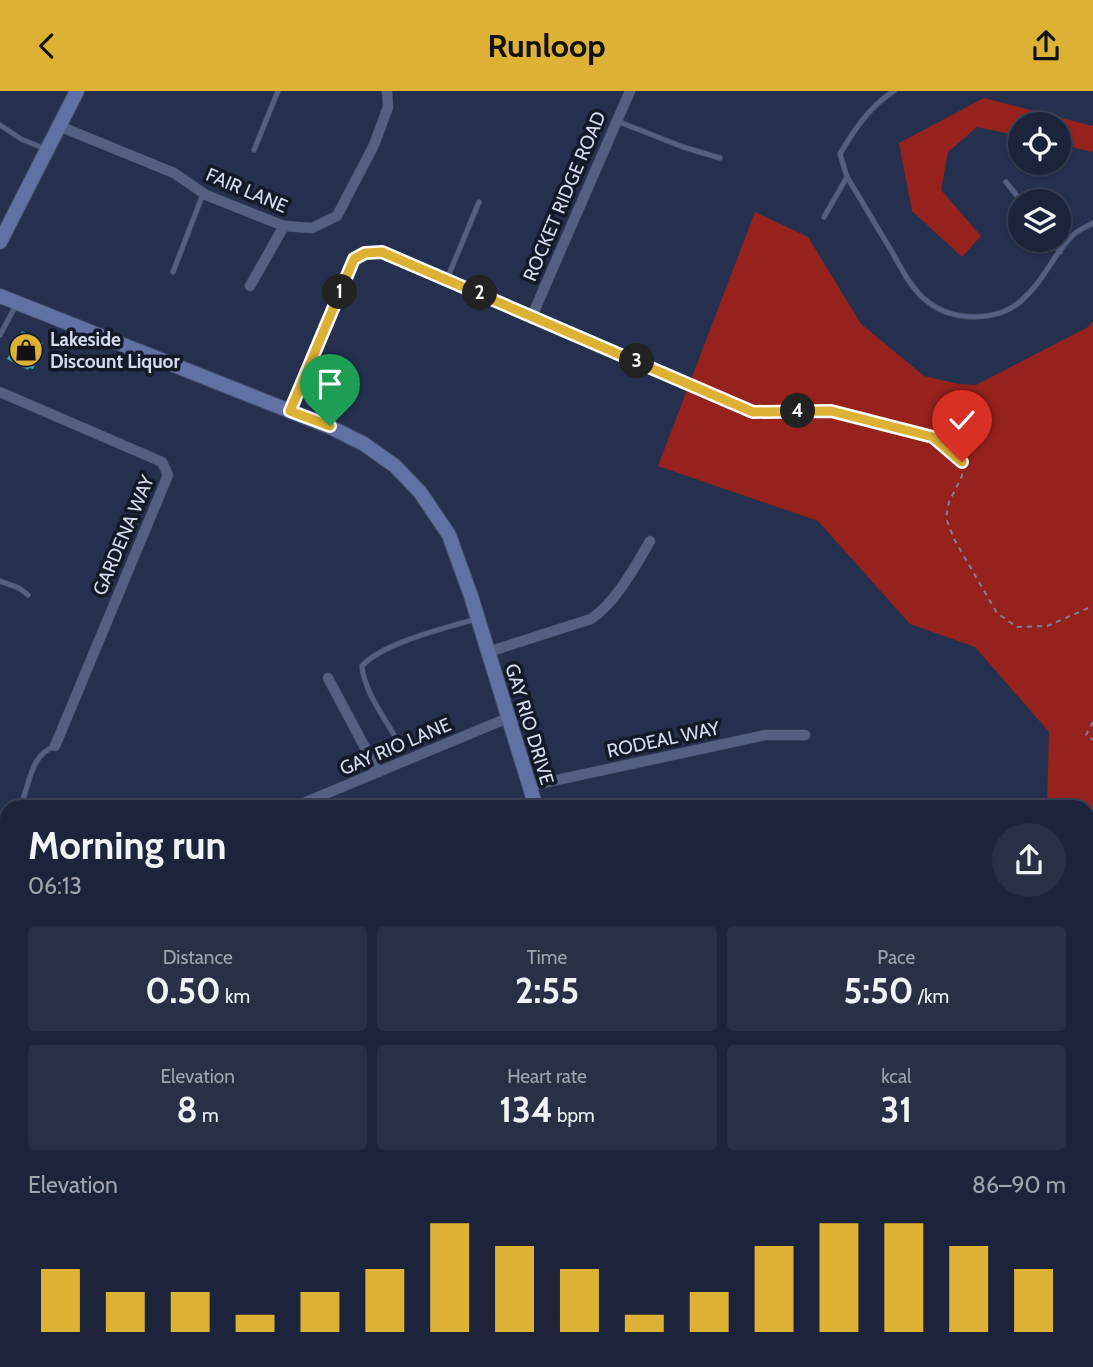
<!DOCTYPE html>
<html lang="en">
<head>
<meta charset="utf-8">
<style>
	:root { --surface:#1c243b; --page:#293046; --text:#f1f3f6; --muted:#a0a4af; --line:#3a4155; --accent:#ddb133 }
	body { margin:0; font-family:Cabin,sans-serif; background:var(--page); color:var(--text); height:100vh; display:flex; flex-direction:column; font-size:26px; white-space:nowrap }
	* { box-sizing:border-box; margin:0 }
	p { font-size:23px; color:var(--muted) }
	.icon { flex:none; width:38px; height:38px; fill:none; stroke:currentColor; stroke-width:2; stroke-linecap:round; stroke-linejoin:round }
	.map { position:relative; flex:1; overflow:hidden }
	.panel { position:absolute; left:0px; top:709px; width:1094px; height:569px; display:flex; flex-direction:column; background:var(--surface); border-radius:21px 21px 0 0; box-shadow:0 2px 5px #0004,0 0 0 2px var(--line) }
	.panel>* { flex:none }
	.fabs { position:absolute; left:1008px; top:21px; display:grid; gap:14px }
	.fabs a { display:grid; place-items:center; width:63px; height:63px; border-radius:50%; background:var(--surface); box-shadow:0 2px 5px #0004,0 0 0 2px var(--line); font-size:35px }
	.pin { position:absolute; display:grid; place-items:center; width:60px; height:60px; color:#fff; margin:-72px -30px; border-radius:50% 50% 50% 0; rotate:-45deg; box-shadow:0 0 7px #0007 }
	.pin .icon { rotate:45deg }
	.km { position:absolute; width:35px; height:35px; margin:-18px; border-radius:50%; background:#222; color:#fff; font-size:19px; line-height:35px; text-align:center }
	.round { display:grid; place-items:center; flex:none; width:74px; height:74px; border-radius:37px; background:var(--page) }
	.headline { display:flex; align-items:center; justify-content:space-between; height:119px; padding:0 28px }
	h1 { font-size:38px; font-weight:800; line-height:52px }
	.metrics { display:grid; grid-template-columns:repeat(3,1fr); gap:10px; height:119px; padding:7px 28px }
	.metrics div { display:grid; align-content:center; border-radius:7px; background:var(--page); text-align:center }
	.metrics b { font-size:35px; font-weight:800 }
	.metrics small { font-size:19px; font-weight:400 }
	.metrics p { font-size:19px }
	.chart { height:196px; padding:14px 28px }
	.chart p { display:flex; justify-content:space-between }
	.chart svg { width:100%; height:126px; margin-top:7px; stroke:var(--accent); stroke-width:6 }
	header { display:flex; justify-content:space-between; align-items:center; height:91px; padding:0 28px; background:var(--accent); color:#111; font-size:32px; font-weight:800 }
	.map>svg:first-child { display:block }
</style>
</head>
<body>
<header><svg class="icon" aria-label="back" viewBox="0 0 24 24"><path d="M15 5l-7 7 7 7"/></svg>Runloop<svg class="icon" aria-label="share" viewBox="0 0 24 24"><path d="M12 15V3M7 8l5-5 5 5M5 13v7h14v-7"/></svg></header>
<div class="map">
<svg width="1093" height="1276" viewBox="0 0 1093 1276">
	<defs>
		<pattern id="building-back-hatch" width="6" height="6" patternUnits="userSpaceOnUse" patternTransform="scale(1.75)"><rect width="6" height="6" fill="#3aa7b7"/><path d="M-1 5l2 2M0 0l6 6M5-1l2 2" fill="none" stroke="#3c8996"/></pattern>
	</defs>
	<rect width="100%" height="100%" fill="#25304f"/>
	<g fill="#95221c">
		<path d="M984 7 1093 35V61L1059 53V33H1020V45L977 36 948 61 941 99 981 145 962 166 912 120 899 52Z"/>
		<path d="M755 121 808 146 861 233 924 285 959 293 976 294 1088 236 1093 230V834H1087V716H1047L1049 641 975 556 910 533 818 430 658 375Z"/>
	</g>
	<path fill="url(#building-back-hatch)" d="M22 240 43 252 40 259 42 260 33 278 29 277 28 279 7 268Z"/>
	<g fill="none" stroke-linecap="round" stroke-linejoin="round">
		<g stroke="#414a65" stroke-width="6">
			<g id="lane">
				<path d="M617 30 683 56 720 67"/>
				<path d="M0 34 21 48 43 57"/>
				<path d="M254 59 278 0"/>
				<path d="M847 86C862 110 876 135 891 159 901 177 911 198 928 211 954 231 998 231 1022 209 1043 191 1052 166 1071 146 1076 140 1086 136 1093 132"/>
				<path d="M1006 91 1021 110"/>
				<path d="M824 126 847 86 840 63C854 39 870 15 894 0"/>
				<path d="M1051 149 1060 161"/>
				<path d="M173 181 203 103"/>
				<path d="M447 188 479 111"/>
				<path d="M0 244 16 214"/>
				<path d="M0 490 19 497 28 504"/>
				<path d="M394 644C382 623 364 599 362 575 382 552 446 537 476 528"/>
				<path d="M23 708C31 686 32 664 55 655"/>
				<path d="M0 789 7 791"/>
				<path d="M0 838 7 841"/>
				<path d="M0 942 7 945"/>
				<path d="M0 954 7 957"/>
				<path d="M0 997 7 999"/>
				<path d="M0 1153 7 1156"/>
				<path d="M0 1233 7 1215"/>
				<path d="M111 1270 121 1276"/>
				<path d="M319 1270 321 1276"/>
				<path d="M61 1276 62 1270"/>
				<path d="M633 1276 639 1270"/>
			</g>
		</g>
		<g stroke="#414a65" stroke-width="11">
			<g id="street">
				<path d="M59 35 174 82 206 104 284 135 312 137 337 125 374 54 388 16 387 0"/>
				<path d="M250 195 284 135"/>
				<path d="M532 225 630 0"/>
				<path d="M0 301 162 371 168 384 55 655"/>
				<path d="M291 320 354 168 365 162 382 161 682 289"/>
				<path d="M488 561 591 528C617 510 634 477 650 450"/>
				<path d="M328 587 378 681"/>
				<path d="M529 695 766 644H805"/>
				<path d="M294 716 510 626"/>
				<path d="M1087 929 1093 928"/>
				<path d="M1087 1204 1093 1207"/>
			</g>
		</g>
		<g stroke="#414a65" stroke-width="16">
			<g id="secondary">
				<path d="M0 151 77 0"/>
				<path d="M0 205 330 336 364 353 395 375 420 401 449 444 471 505 536 716"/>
				<path d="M683 1276V1270"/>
			</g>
		</g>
		<g stroke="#7a839d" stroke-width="2" stroke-dasharray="5 5" stroke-linecap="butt">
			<path d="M692 294 753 321 831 320 933 346 962 371V385L949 411 946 427 954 448 997 522 1017 536 1047 535 1093 515"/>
			<path d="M1093 631 1086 644 1093 649"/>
		</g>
		<use href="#lane" stroke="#536082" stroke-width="4.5"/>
		<use href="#street" stroke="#536082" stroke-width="10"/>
		<use href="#secondary" stroke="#6072a4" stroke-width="14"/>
	</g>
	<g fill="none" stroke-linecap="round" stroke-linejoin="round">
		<g stroke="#fff" stroke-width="14">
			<path id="route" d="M330 335 290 320 354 168 365 162 382 161 753 321 831 320 933 346 962 371"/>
		</g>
		<use href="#route" stroke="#ddb133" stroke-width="9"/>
	</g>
	<defs>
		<g id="shop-disc" transform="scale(1.75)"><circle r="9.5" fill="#ddb133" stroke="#141927"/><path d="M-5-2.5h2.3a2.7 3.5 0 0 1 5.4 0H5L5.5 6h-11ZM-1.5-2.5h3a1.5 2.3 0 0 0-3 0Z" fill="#111"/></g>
	</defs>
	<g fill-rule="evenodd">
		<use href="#shop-disc" x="26" y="259"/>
	</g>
	<g text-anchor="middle" stroke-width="7" stroke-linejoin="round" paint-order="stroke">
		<g font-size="19" fill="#d3dbef" stroke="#141927">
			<text transform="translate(247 99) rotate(23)" y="7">FAIR LANE</text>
			<text transform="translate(564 105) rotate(-67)" y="7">ROCKET RIDGE ROAD</text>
			<text transform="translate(123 444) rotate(-67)" y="7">GARDENA WAY</text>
			<text transform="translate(530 633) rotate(73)" y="7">GAY RIO DRIVE</text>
			<text transform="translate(663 648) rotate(-12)" y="7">RODEAL WAY</text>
			<text transform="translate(395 655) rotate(-23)" y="7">GAY RIO LANE</text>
		</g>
		<g font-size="19" font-weight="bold" fill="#d3dbef" stroke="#141927" text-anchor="start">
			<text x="50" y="255">Lakeside<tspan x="50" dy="22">Discount Liquor</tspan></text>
		</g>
	</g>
</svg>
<div class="fabs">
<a><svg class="icon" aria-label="locate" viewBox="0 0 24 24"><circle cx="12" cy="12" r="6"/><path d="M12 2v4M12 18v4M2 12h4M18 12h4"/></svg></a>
<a><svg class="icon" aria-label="layers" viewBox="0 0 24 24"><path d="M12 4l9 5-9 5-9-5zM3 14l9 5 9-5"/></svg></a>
</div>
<div class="pin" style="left:330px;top:335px;background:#1e9e55"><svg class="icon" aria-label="arrive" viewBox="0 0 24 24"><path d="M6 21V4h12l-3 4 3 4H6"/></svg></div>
<div class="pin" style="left:962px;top:371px;background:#d93025"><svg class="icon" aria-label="check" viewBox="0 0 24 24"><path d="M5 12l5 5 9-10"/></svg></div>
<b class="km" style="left:340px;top:201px">1</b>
<b class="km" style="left:480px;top:202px">2</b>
<b class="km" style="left:637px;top:270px">3</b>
<b class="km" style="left:798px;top:320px">4</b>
<section class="panel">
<div class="headline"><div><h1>Morning run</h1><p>06:13</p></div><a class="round"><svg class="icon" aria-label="share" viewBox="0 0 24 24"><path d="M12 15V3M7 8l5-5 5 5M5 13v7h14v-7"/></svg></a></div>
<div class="metrics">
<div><p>Distance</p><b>0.50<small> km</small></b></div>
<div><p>Time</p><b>2:55</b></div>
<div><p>Pace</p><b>5:50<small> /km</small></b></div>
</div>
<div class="metrics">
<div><p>Elevation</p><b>8<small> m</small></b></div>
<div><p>Heart rate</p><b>134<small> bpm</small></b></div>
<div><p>kcal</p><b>31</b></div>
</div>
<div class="chart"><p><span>Elevation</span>86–90 m</p>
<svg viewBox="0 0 160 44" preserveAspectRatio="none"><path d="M5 44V22M15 44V30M25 44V30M35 44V38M45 44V30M55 44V22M65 44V6M75 44V14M85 44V22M95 44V38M105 44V30M115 44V14M125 44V6M135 44V6M145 44V14M155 44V22"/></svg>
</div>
</section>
</div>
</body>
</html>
